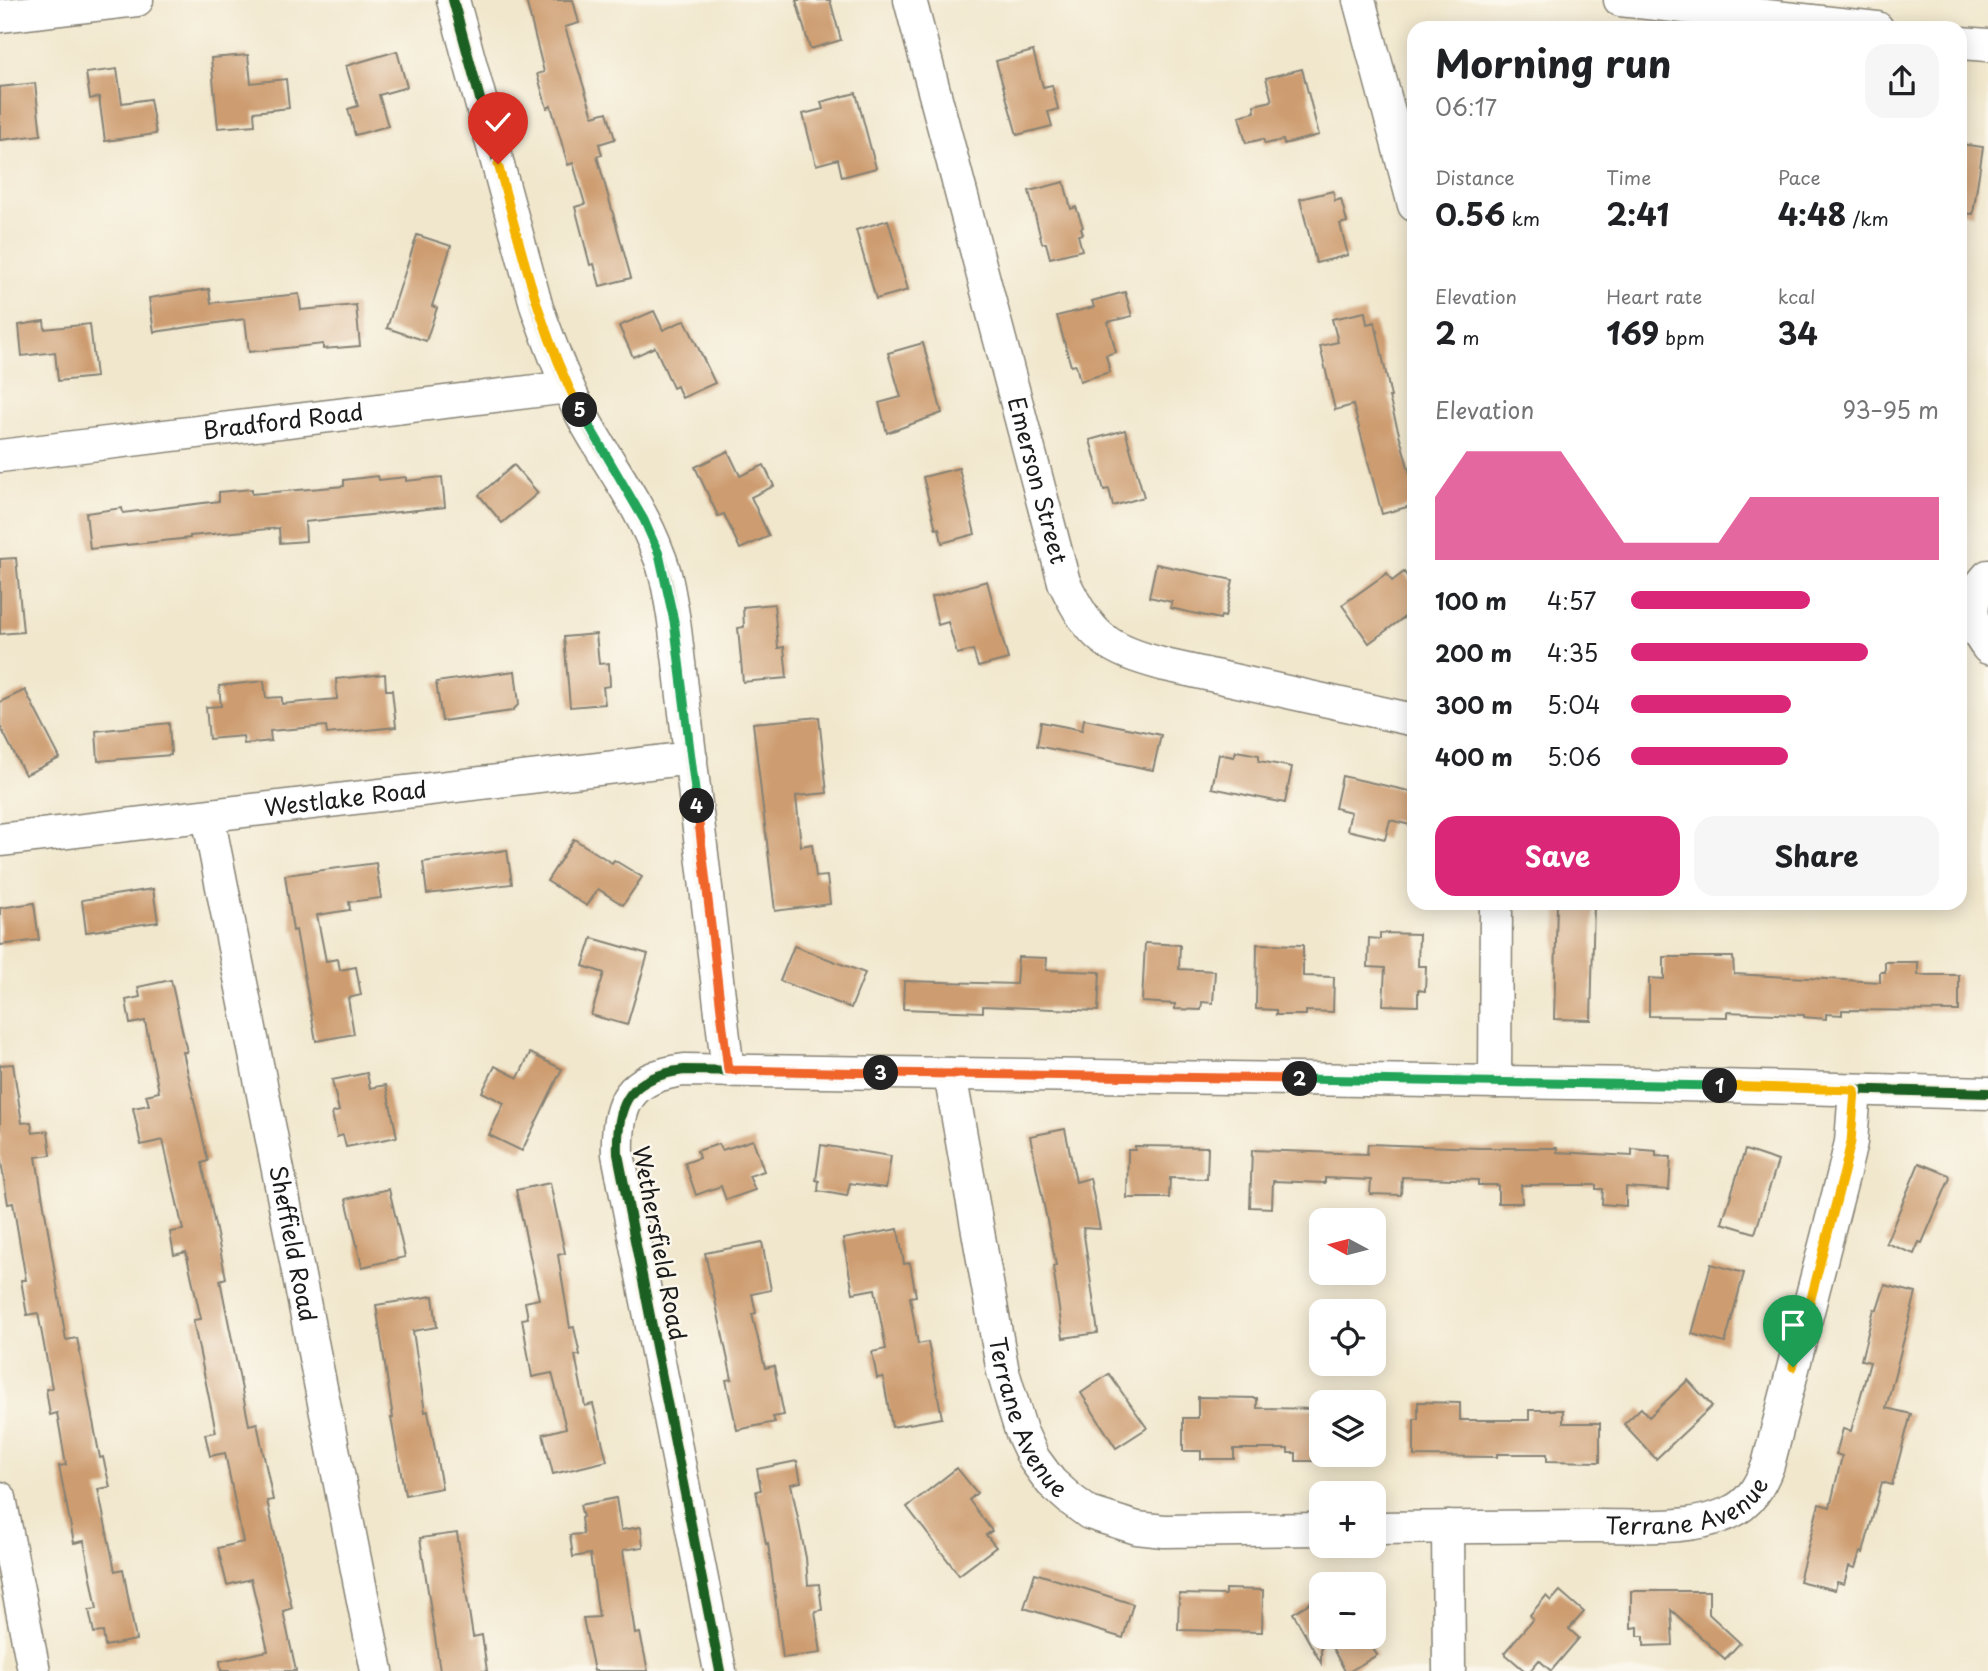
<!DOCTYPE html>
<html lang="en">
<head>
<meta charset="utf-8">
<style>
	:root { --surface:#fff; --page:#f6f6f6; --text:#202124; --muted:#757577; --accent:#db2777 }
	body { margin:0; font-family:"Playpen Sans",sans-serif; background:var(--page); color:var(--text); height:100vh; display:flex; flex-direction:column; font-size:26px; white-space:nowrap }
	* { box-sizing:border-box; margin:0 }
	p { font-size:23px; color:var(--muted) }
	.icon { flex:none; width:38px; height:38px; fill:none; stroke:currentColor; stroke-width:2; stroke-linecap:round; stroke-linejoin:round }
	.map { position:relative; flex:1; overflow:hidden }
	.sheet { position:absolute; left:1407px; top:21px; width:560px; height:889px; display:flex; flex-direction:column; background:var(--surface); border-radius:21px; box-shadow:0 4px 18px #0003 }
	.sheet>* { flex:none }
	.needle { width:46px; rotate:277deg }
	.fabs { position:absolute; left:1309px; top:1208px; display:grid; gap:14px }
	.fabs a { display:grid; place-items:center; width:77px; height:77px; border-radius:14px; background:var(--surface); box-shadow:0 4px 18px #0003; font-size:35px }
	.pin { position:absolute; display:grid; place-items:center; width:60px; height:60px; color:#fff; margin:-72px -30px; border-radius:50% 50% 50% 0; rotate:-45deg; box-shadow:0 0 7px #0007 }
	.pin .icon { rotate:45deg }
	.km { position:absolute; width:35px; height:35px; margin:-18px; border-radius:50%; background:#222; color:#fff; font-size:19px; line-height:35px; text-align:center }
	.round { display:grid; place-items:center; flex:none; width:74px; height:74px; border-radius:21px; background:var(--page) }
	.headline { display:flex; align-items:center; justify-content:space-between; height:119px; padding:0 28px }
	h1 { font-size:38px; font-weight:700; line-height:52px }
	.metrics { display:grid; grid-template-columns:repeat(3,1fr); gap:10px; height:119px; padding:7px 28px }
	.metrics div { display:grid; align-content:center }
	.metrics b { font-size:30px; font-weight:700 }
	.metrics small { font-size:19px; font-weight:400 }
	.metrics p { font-size:19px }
	.chart { height:196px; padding:14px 28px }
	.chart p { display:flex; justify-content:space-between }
	.chart svg { width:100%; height:126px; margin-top:7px; fill:var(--accent); opacity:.7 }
	.primary-button { display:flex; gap:14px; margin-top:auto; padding:14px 28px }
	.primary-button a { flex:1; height:80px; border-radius:21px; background:var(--accent); color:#fff; font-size:28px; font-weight:700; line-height:80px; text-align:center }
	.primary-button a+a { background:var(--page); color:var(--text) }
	ul { padding:0 28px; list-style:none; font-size:23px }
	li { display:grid; grid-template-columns:112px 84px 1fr; align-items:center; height:52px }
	li i { height:18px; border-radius:9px; background:var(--accent) }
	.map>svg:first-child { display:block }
</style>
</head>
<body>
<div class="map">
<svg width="1988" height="1671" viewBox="0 0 1988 1671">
	<rect width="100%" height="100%" fill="#fbf7ec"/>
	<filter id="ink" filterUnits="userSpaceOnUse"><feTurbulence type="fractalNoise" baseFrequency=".0143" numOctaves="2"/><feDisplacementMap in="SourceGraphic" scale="14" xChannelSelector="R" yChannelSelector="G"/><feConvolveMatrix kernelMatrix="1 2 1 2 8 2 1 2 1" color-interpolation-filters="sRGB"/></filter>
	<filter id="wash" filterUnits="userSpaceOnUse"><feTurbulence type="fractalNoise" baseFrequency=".00686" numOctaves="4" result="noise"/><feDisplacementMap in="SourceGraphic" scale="28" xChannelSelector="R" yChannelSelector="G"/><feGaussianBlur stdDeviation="1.57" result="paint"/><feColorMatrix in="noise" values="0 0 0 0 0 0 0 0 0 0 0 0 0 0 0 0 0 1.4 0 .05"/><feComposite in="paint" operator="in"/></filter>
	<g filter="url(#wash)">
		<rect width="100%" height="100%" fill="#f1e7cd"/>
		<g id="blocks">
			<g fill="#cd9c6f">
				<path d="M526 0H573L579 23 565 27 593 116 607 112 615 139 599 144 602 155 597 156 631 278 600 286 594 264 590 265 575 207 585 204 573 163 568 165 551 106 547 108 537 74 544 72Z"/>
				<path d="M796 0H830L841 40 810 49Z"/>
				<path d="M397 51 407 87 379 95 388 126 355 135 348 109 358 106 346 66Z"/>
				<path d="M1033 51 1043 87 1052 85 1058 109 1048 112 1052 126 1017 135 996 61Z"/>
				<path d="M248 55 251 83 286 79 289 108 254 112 255 125 218 128 211 58Z"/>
				<path d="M117 69 122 103 150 99 156 134 105 141 99 97 90 99 86 73Z"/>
				<path d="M1302 69 1319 135 1284 144 1283 140 1265 144 1263 139 1246 143 1239 116 1255 112 1254 105 1272 101 1266 78Z"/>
				<path d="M35 83 41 135 0 140V87Z"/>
				<path d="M856 93 876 168 842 177 838 159 816 165 803 114 823 109 821 102Z"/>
				<path d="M1960 144 1983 147 1973 214 1960 213Z"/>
				<path d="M1064 182 1071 209 1076 207 1083 227 1081 228 1083 234 1078 235 1082 250 1050 258 1046 243H1042L1029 191Z"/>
				<path d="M1333 191 1335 201 1341 199 1347 222 1340 224 1348 255 1316 263 1300 199Z"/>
				<path d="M888 220 908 290 876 299 856 230Z"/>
				<path d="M417 235 451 246 432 306 437 308 426 341 387 328Z"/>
				<path d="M209 289 211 303 299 294 301 310 356 305 360 346 323 349V344L249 352 245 319 154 332 149 298Z"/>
				<path d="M1125 292 1132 316 1108 322 1116 352 1106 355 1110 372 1080 381 1076 365 1071 366 1057 316 1094 307 1092 301Z"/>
				<path d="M654 311 663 330 685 320 715 383 682 398 677 386 673 388 655 347 633 357 619 326Z"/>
				<path d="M1365 312 1367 324 1375 322 1391 397H1389L1414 489V505L1382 514 1353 405 1335 410 1320 346 1338 342 1332 319Z"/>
				<path d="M44 321 45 329 90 324 96 377 58 381 55 352 22 356 19 325Z"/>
				<path d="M923 343 942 413 887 433 879 403 901 397 888 353Z"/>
				<path d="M1125 430 1144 497 1113 506 1109 489 1104 490 1090 440Z"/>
				<path d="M728 451 740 476 764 465 774 486 751 497 769 536 740 549 724 514 718 516 695 467Z"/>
				<path d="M514 465 538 493 502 523 479 495Z"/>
				<path d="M959 468 975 534 942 543 939 528 936 529 923 477Z"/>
				<path d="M378 476 379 480 406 477V481L442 477 445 507 305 522 306 541 280 543 279 528 190 536V538L90 549 86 513 122 508 123 513 219 501V492L252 489V494L344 486V480Z"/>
				<path d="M16 558 23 632 0 634V559Z"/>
				<path d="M1156 564 1233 580 1225 617 1221 616 1220 619 1170 608 1172 602 1149 597Z"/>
				<path d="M1404 572 1414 586V610L1369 643 1342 605 1387 573 1392 581Z"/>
				<path d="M987 581 1008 659 978 667 973 650 957 654 948 622 938 625 931 597Z"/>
				<path d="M774 604 778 648 784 647 787 678 743 682 738 628 744 627 743 607Z"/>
				<path d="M596 634 599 664 609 663 610 686 603 687 605 704 570 707 564 637Z"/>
				<path d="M515 671 519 704 512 711 442 721 436 682Z"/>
				<path d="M385 674 386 690H392L396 727 327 734 326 726 270 731 271 741 244 744 243 736 209 739 206 707 221 706 219 686 264 681 266 698 282 697V704L337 699 336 679Z"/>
				<path d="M25 690 60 758 25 775 0 726V702Z"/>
				<path d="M819 717 827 793 796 796 801 846 812 844 816 877 827 876 830 904 775 911 753 723Z"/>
				<path d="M1084 719 1161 735 1153 770 1037 746 1041 722 1082 730Z"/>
				<path d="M169 723 171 755 98 761 96 731Z"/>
				<path d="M1236 751 1259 755V761L1292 767 1285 803 1212 788 1219 754 1234 757Z"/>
				<path d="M1342 776 1414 792V826L1390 820 1385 839 1347 830 1351 812 1335 808Z"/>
				<path d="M574 839 612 863 614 860 642 877 623 905 598 889 587 906 547 881Z"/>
				<path d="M507 850 512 884 427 894 423 862Z"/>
				<path d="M376 863 381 898 349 902 350 910 317 915 326 961 338 959 340 970 356 967 361 995 348 998 354 1034 316 1041 296 930 293 931 285 875Z"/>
				<path d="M153 889 158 922 86 932 82 900Z"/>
				<path d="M34 903 39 940 0 945V908Z"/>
				<path d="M1557 903H1594L1591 1020 1554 1019Z"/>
				<path d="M1380 933 1419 934 1418 966H1426L1425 991 1418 990V1006L1383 1005 1385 968 1368 967 1369 938 1380 939Z"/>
				<path d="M592 938 648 954 627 1025 591 1015 604 973 583 966Z"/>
				<path d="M1145 943 1180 945 1179 969 1215 971 1213 1003 1202 1002 1201 1010 1175 1009V1004L1142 1002Z"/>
				<path d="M1257 944 1303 945V976L1334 977 1333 1012 1306 1011V1015H1276V1010L1256 1009Z"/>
				<path d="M794 946 865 973 851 1008 780 981Z"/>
				<path d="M1018 957 1047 958 1046 970 1100 972 1098 1011 983 1006V1012L903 1009 904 981 1016 984Z"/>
				<path d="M1664 957H1733L1734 974 1880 982V972H1885V962H1918V975H1959V1011L1842 1010V1015L1826 1014V1019L1804 1017V1015L1727 1012V1017L1649 1016V978L1664 979Z"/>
				<path d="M171 980 187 1052H183L208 1161 202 1163 226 1278 220 1280 249 1425 257 1423 273 1500 267 1501 292 1608 283 1611 296 1671H221L220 1661 268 1651 251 1579 227 1585 218 1548 243 1542 225 1453 210 1456 205 1434 216 1432 193 1320 201 1319 186 1252 174 1255 170 1232 183 1230 163 1140 141 1145 133 1108 149 1105 146 1095 159 1092 145 1021 130 1024 126 1000 140 997 138 987Z"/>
				<path d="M530 1053 562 1069 522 1151 489 1135 504 1103 482 1092 495 1066 518 1078Z"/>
				<path d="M13 1064 22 1123 31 1122 33 1133 48 1131 51 1155 36 1157 66 1340 77 1338 100 1458 103 1457 110 1487 98 1489 115 1571 123 1569 136 1640 105 1646 103 1632 94 1633 89 1610 97 1609 84 1541 74 1543 59 1466 66 1465 57 1413 50 1415 46 1389 52 1388 38 1313 27 1315 21 1280H26L13 1203 8 1204 0 1156V1065Z"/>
				<path d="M367 1073 370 1088 386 1085 397 1137 346 1147 343 1135 337 1137 332 1113 339 1111 332 1080Z"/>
				<path d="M1065 1129 1076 1182 1090 1178 1100 1229 1083 1228 1098 1333 1063 1338 1053 1266 1056 1265 1030 1136Z"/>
				<path d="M753 1140 764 1171 749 1176 755 1190 726 1200 721 1186 696 1195 685 1163 699 1158 697 1151 719 1144 722 1150Z"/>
				<path d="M1368 1144 1479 1148H1557V1152L1632 1156V1149L1656 1151V1156L1671 1157 1669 1190 1626 1187V1206L1602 1204 1603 1189H1596V1185H1521L1522 1203H1498V1185H1478V1180L1402 1177 1401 1195 1370 1194 1371 1180 1325 1178V1183L1273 1181 1272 1208 1250 1207 1252 1150 1367 1154Z"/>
				<path d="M821 1145 891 1156 886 1188 850 1183 847 1196 818 1191 819 1181 816 1180Z"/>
				<path d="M1135 1146 1208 1147 1207 1179 1170 1178 1169 1198H1127L1128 1150H1135Z"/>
				<path d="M1745 1150 1778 1161 1755 1233 1722 1223Z"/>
				<path d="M1919 1163 1949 1175 1950 1178 1922 1243 1919 1242 1914 1254 1886 1243Z"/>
				<path d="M550 1183 565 1253 558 1255 570 1328 574 1327 580 1355H575L585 1406 593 1404 607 1461 553 1474 543 1434 566 1428 552 1373 532 1377 522 1319 528 1318 525 1302 539 1299 516 1190Z"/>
				<path d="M389 1189 405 1257 362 1267 346 1199Z"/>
				<path d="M898 1229 904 1264 910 1263 916 1296 910 1297 918 1344 928 1342 942 1418 892 1427 883 1377 877 1378 872 1352 886 1349 875 1289 853 1293 843 1239Z"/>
				<path d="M762 1242 771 1290 752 1294 756 1313 752 1314 765 1368 774 1366 784 1415 773 1417 775 1422 737 1430 726 1380 732 1379 705 1253Z"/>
				<path d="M1711 1264 1744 1273 1725 1343 1692 1334Z"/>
				<path d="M1885 1285 1916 1293 1886 1408 1911 1414 1892 1485 1882 1482 1863 1553 1860 1552 1855 1568 1849 1566 1844 1584 1837 1582 1835 1590 1799 1581 1819 1504 1830 1507 1842 1456 1836 1454 1843 1429 1851 1431 1870 1362 1861 1360 1874 1309 1877 1310Z"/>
				<path d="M433 1296 437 1327 413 1331 425 1412 428 1411 442 1488 405 1495 391 1418H393L376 1305Z"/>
				<path d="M1109 1374 1147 1428 1116 1448 1081 1393Z"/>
				<path d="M1688 1380 1712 1406 1656 1459 1624 1424 1641 1408 1649 1417Z"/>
				<path d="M1198 1397 1257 1398V1408L1321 1409V1461H1296V1453H1288V1449H1234V1459H1201V1451H1183V1418H1198Z"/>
				<path d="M1418 1402 1460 1403V1420H1529V1410H1563V1423H1600V1462L1547 1461V1454H1497V1457L1414 1456V1419H1418Z"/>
				<path d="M797 1461 801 1482 791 1484 806 1558 808 1585 819 1584 822 1610 815 1611 821 1653 783 1658 768 1543 766 1544 756 1491 761 1490 757 1469Z"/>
				<path d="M957 1468 977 1493 969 1500 992 1531 986 1535 996 1547 959 1575 907 1507Z"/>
				<path d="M616 1498 621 1530 641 1527 643 1547 623 1550 635 1634 640 1633 648 1671H594L583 1618 599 1617 590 1554 573 1557 570 1535 583 1534 581 1518 583 1517 580 1505Z"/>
				<path d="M457 1533 473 1637 482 1635 487 1671H440L420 1538Z"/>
				<path d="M1035 1573 1133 1604 1123 1638 1024 1608Z"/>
				<path d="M1225 1589 1263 1590 1262 1632 1178 1630 1179 1594 1225 1595Z"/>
				<path d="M1560 1591 1584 1612 1569 1629 1579 1638 1551 1671 1539 1660 1530 1671H1525L1504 1653 1533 1619 1530 1615 1546 1596 1551 1601Z"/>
				<path d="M1631 1591H1709V1614L1740 1643 1725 1659 1671 1610 1673 1645 1644 1646V1636H1638V1627L1631 1628Z"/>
				<path d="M1321 1596V1663L1293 1613Z"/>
				<path d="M1326 1636H1365L1377 1655 1350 1671H1345Z"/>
			</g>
		</g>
	</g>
	<g filter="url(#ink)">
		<use href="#blocks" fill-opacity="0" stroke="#868274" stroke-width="2"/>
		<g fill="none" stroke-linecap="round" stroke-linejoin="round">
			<g stroke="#868274" stroke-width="35">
				<g id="minor">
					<path d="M453 0 537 308C551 346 565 385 585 421 609 465 641 506 658 553 667 574 670 598 674 621L728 1071"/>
					<path id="s1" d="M910 0 1064 582C1091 638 1106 649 1165 665L1414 720"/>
					<path d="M1359 0 1414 205"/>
					<path d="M1620 0 1877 28"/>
					<path d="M0 16 137 0"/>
					<path d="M1960 43 1988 45"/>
					<path id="s2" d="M0 456 568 387"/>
					<path d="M1988 576C1966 599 1969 624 1988 648"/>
					<path id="s3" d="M208 816 377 1671"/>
					<path id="s4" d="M0 840 691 758"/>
					<path id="s5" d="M950 1074 1003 1372 1021 1431 1034 1459 1051 1482 1070 1499 1089 1513 1137 1528 1164 1531 1321 1529"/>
					<path d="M1495 1082 1496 903"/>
					<path d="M0 1498 34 1671"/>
					<path d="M1448 1527 1449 1671"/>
					<path id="s6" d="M1374 1528C1445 1527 1516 1526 1587 1526 1633 1525 1686 1532 1729 1513 1750 1504 1760 1486 1768 1465L1844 1172 1851 1142 1855 1090"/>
					<path d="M720 1671 618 1154C616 1102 630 1077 684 1070L1641 1084 1988 1093"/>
				</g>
			</g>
			<use href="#minor" stroke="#fff" stroke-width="32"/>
			<g stroke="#fbf7ec" stroke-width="15">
				<g id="cycleway">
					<path d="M453 0 537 308C551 346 565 385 585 421 609 465 641 506 658 553 667 574 670 598 674 621L728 1071"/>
					<path d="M720 1671 618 1154C616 1102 630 1077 684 1070L1641 1084 1988 1093"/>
				</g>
			</g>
			<use href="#cycleway" stroke="#1b5e20" stroke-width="10"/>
		</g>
	</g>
	<g fill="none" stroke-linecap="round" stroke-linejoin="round" filter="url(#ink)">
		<g stroke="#fff" stroke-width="14">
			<path id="split-1" d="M1720 1086 1855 1090 1851 1142 1844 1172 1793 1367"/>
		</g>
		<g stroke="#fff" stroke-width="14">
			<path id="split-2" d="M1300 1079 1720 1086"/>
		</g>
		<g stroke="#fff" stroke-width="14">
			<path id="split-3" d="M881 1073 1300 1079"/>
		</g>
		<g stroke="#fff" stroke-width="14">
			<path id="split-4" d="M697 806 728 1070 881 1073"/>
		</g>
		<g stroke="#fff" stroke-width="14">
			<path id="split-5" d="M580 410 644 520 659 554 674 621 697 806"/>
		</g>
		<g stroke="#fff" stroke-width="14">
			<path id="split-6" d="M498 164C521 248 540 332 580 410"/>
		</g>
		<use href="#split-1" stroke="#f5b400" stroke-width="9"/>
		<use href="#split-2" stroke="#22a559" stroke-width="9"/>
		<use href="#split-3" stroke="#f0652b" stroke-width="9"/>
		<use href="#split-4" stroke="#f0652b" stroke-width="9"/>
		<use href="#split-5" stroke="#22a559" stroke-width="9"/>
		<use href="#split-6" stroke="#f5b400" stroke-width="9"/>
	</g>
	<g text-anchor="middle" stroke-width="5" stroke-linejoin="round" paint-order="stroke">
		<g font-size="23" fill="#1c1c1c" stroke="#fbf7ec">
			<text dy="8" stroke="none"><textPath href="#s2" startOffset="285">Bradford Road</textPath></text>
			<text dy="8" stroke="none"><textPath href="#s1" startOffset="497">Emerson Street</textPath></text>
			<text dy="8" stroke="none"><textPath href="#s4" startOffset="348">Westlake Road</textPath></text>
			<text dy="8" stroke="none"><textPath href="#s3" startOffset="436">Sheffield Road</textPath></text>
			<text transform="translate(659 1243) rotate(79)" y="8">Wethersfield Road</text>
			<text dy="8" stroke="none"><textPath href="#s5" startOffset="354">Terrane Avenue</textPath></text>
			<text dy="8" stroke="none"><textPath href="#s6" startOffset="318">Terrane Avenue</textPath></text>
		</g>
	</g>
</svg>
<div class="fabs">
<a><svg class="needle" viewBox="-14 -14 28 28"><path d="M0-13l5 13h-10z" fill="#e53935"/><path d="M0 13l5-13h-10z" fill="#757577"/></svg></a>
<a><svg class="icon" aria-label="locate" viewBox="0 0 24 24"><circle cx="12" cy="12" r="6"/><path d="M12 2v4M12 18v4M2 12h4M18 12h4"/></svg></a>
<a><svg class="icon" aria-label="layers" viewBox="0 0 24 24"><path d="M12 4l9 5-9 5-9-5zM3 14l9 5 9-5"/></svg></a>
<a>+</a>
<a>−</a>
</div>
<div class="pin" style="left:1793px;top:1367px;background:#1e9e55"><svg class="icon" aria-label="arrive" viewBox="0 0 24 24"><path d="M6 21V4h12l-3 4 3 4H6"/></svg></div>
<div class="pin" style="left:498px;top:164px;background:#d93025"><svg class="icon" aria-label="check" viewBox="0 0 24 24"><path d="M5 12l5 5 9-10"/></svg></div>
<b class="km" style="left:1720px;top:1086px">1</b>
<b class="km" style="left:1300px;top:1079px">2</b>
<b class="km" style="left:881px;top:1073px">3</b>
<b class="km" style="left:697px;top:806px">4</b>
<b class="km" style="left:580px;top:410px">5</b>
<section class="sheet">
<div class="headline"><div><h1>Morning run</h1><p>06:17</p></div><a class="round"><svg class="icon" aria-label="share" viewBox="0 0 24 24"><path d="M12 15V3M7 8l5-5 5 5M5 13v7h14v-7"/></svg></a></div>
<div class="metrics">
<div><p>Distance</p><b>0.56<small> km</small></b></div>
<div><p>Time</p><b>2:41</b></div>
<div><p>Pace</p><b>4:48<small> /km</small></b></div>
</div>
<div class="metrics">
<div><p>Elevation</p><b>2<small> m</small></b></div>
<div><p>Heart rate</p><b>169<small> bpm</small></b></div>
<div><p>kcal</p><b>34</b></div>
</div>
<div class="chart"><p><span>Elevation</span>93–95 m</p>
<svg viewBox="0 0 160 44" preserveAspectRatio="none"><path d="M0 44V22L10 6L20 6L30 6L40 6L50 22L60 38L70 38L80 38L90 38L100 22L110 22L120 22L130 22L140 22L150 22L160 22V44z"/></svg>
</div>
<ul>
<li><b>100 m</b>4:57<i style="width:58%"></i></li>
<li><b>200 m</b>4:35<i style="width:77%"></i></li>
<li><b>300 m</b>5:04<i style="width:52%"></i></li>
<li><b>400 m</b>5:06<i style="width:51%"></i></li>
</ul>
<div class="primary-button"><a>Save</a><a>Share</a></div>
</section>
</div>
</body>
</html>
